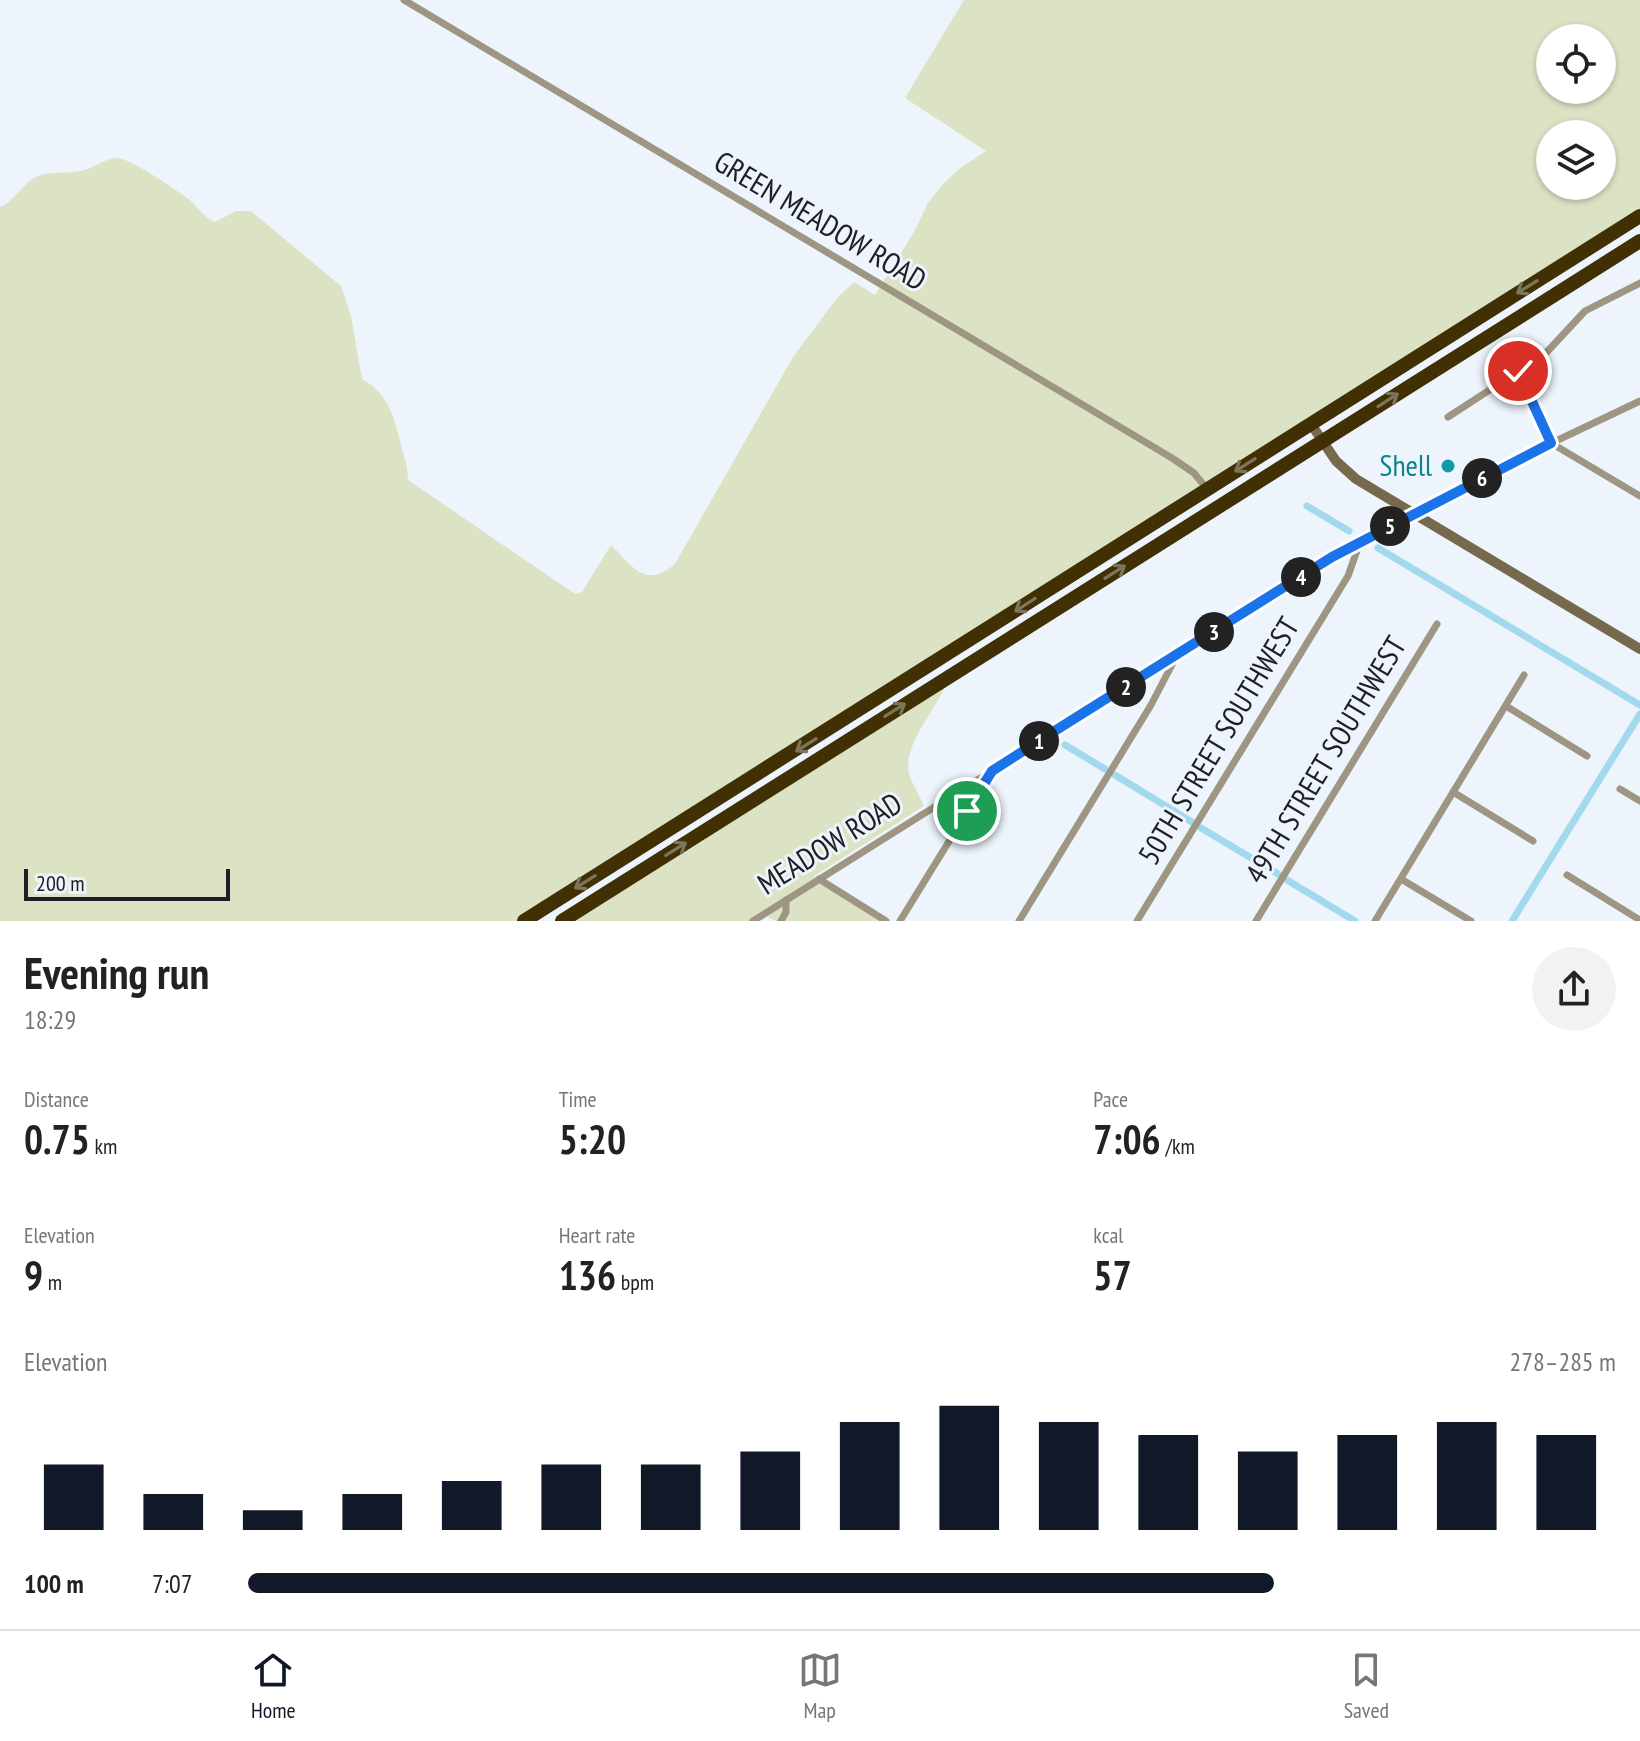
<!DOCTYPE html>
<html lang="en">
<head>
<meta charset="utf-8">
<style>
	:root { --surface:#fff; --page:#f2f2f2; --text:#222; --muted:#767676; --line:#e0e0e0; --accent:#111827 }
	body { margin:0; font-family:"PT Sans Narrow",sans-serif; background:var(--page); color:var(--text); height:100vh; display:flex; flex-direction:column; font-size:30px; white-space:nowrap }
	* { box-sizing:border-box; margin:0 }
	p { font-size:26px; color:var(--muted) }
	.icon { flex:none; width:44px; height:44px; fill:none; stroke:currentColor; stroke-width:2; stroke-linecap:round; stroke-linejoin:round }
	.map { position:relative; height:921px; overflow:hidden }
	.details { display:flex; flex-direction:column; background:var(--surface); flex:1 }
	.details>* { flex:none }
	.controls { position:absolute; left:1536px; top:24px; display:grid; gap:16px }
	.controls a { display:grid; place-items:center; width:80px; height:80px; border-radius:50%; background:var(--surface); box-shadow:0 2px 6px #0004; font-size:40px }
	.scale { position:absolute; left:24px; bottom:20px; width:206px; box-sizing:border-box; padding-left:8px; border:4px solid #1d1f22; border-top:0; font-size:22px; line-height:28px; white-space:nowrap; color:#1d1f22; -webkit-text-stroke:6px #edf4fc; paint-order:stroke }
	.pin { position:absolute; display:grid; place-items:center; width:68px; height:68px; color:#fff; margin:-34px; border:4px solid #fff; border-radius:50%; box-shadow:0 2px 8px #0007 }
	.km { position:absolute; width:40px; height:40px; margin:-20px; border-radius:50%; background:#222; color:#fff; font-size:22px; line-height:40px; text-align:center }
	.round { display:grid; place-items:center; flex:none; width:84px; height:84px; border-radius:42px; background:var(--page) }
	.summary { display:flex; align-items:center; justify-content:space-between; height:136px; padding:0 24px }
	h1 { font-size:44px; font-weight:600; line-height:60px }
	.metrics { display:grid; grid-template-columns:repeat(3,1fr); gap:12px; height:136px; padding:8px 24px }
	.metrics div { display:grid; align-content:center }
	.metrics b { font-size:40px; font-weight:600 }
	.metrics small { font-size:22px; font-weight:400 }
	.metrics p { font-size:22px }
	.chart { height:224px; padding:16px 24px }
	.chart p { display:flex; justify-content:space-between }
	.chart svg { width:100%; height:144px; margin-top:8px; stroke:var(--accent); stroke-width:6 }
	ul { padding:0 24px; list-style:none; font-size:26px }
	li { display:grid; grid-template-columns:128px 96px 1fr; align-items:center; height:60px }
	li i { height:20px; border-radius:10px; background:var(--accent) }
	.tabs { display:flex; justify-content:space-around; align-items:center; height:112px; border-top:2px solid var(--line); background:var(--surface); font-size:22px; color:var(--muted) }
	.tabs a { display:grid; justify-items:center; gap:4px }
	.tabs .current { color:var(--accent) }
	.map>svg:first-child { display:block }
</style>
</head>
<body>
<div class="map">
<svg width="1640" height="921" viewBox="0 0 1640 921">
	<rect width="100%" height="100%" fill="#edf4fc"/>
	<g fill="#dce3c5" fill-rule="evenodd">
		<path d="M964 0H1640V211L516 921H0V207C17 200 22 183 38 176 54 170 73 175 88 169 98 165 106 159 117 158 128 157 182 193 192 202 200 210 204 218 215 222L236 211H251L341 286 351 316 362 379C390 394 395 421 402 449 405 460 408 468 408 480L575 594 582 592 611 545C633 567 645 589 675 564L793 357 837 298 854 282 875 295 914 232 928 203 942 185 960 168 986 151 905 98ZM1550 38H1602V90H1550ZM1550 134H1602V186H1550Z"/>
		<path d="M947 682C938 708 899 748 910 777 914 787 920 796 924 806L814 876 883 921H776L762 914 750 921H570Z"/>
	</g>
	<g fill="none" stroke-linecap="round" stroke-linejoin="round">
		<g stroke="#a3d9ec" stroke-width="7">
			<path d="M1307 506 1349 531"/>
			<path d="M1378 548 1640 705"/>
			<path d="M1065 745 1105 769"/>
			<path d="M1115 775 1192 822"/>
			<path d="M1201 828 1278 874"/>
			<path d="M1287 880 1355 921"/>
			<path d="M1512 921 1640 714"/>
		</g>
		<g stroke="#9e9583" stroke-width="7">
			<path d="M404 0 1172 458 1194 473 1207 489"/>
			<path d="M1518 371 1551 443 1640 496"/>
			<path d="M1448 417 1545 354 1585 311 1640 283"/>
			<path d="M1506 706 1587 756"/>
			<path d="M1620 789 1640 801"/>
			<path d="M1453 792 1533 841"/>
			<path d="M1567 875 1640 920"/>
			<path d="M819 879 886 921"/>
			<path d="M1401 879 1471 921"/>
			<path d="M753 921 1332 557 1518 459 1640 401"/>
			<path d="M781 921 786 912V900"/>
			<path d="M900 921 991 773"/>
			<path d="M1019 921 1151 705 1176 657"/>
			<path d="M1137 921 1348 576 1360 542"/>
			<path d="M1256 921 1437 624"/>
			<path d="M1375 921 1524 675"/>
		</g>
		<path stroke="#75694e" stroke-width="10" d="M1311 424 1336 461 1356 479 1640 649"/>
		<g stroke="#403004" stroke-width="14">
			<path d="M524 921 1640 216"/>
			<path d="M562 921 1640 241"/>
		</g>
	</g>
	<defs><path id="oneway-shaft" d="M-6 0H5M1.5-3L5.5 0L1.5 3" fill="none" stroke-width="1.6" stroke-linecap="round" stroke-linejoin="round" transform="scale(2)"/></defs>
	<g stroke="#7d755b">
		<use href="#oneway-shaft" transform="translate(1527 287) rotate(148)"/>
		<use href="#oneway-shaft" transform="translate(1388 400) rotate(-33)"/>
		<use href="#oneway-shaft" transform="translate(1245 465) rotate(148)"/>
		<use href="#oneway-shaft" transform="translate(1115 572) rotate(-32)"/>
		<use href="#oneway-shaft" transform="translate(1025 605) rotate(147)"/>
		<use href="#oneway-shaft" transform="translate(895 710) rotate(-32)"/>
		<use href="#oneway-shaft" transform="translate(806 745) rotate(148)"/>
		<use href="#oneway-shaft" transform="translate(676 849) rotate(-32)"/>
		<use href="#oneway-shaft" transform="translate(585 882) rotate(148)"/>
	</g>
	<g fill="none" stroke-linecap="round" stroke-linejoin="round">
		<g stroke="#fff" stroke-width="16">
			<path id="route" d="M967 811 992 771 1045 737 1332 557 1551 443 1518 371"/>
		</g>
		<use href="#route" stroke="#1a73e8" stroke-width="10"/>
	</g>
	<circle fill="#0f9aa8" stroke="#edf4fc" stroke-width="3" cx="1448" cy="466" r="8"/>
	<g text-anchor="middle" stroke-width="6" stroke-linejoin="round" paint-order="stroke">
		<g font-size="30" fill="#1d1f22" stroke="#edf4fc">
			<text transform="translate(820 221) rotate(31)" y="10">GREEN MEADOW ROAD</text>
			<text transform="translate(1219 741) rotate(-59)" y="10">50TH STREET SOUTHWEST</text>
			<text transform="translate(1326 760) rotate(-59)" y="10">49TH STREET SOUTHWEST</text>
			<text transform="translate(830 844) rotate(-32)" y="10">MEADOW ROAD</text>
		</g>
		<g font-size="30" fill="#0d838f" stroke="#edf4fc" text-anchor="end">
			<text x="1432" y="476">Shell</text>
		</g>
	</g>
</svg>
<div class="controls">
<a><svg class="icon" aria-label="locate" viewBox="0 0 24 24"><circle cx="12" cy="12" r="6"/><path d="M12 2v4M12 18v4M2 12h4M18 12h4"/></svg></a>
<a><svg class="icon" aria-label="layers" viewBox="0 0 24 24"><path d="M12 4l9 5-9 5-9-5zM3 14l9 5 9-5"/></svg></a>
</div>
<div class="scale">200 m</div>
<div class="pin" style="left:967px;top:811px;background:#1e9e55"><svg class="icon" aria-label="arrive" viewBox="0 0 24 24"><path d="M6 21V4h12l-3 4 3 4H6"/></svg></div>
<div class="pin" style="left:1518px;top:371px;background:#d93025"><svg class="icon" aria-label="check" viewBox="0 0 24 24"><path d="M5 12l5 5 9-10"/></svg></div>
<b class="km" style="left:1039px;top:741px">1</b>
<b class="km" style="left:1126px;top:687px">2</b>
<b class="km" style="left:1214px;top:632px">3</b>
<b class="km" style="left:1301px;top:577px">4</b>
<b class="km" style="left:1390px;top:526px">5</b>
<b class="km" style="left:1482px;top:478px">6</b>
</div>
<section class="details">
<div class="summary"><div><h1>Evening run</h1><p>18:29</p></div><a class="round"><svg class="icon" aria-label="share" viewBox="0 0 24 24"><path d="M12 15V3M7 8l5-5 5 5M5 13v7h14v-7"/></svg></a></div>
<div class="metrics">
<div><p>Distance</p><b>0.75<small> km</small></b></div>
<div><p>Time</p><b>5:20</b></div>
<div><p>Pace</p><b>7:06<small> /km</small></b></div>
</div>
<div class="metrics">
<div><p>Elevation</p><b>9<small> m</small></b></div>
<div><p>Heart rate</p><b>136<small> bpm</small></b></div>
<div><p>kcal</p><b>57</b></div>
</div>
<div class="chart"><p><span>Elevation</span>278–285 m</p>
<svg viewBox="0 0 160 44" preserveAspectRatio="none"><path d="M5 44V24M15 44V33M25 44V38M35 44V33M45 44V29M55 44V24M65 44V24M75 44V20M85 44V11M95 44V6M105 44V11M115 44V15M125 44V20M135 44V15M145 44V11M155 44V15"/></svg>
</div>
<ul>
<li><b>100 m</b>7:07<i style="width:75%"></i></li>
</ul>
</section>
<nav class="tabs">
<a class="current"><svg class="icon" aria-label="home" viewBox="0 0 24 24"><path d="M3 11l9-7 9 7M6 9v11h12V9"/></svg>Home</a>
<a><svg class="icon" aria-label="map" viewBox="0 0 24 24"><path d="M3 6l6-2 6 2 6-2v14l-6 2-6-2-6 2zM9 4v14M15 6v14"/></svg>Map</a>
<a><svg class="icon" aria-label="saved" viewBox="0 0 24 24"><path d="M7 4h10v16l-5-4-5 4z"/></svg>Saved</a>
</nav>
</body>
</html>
